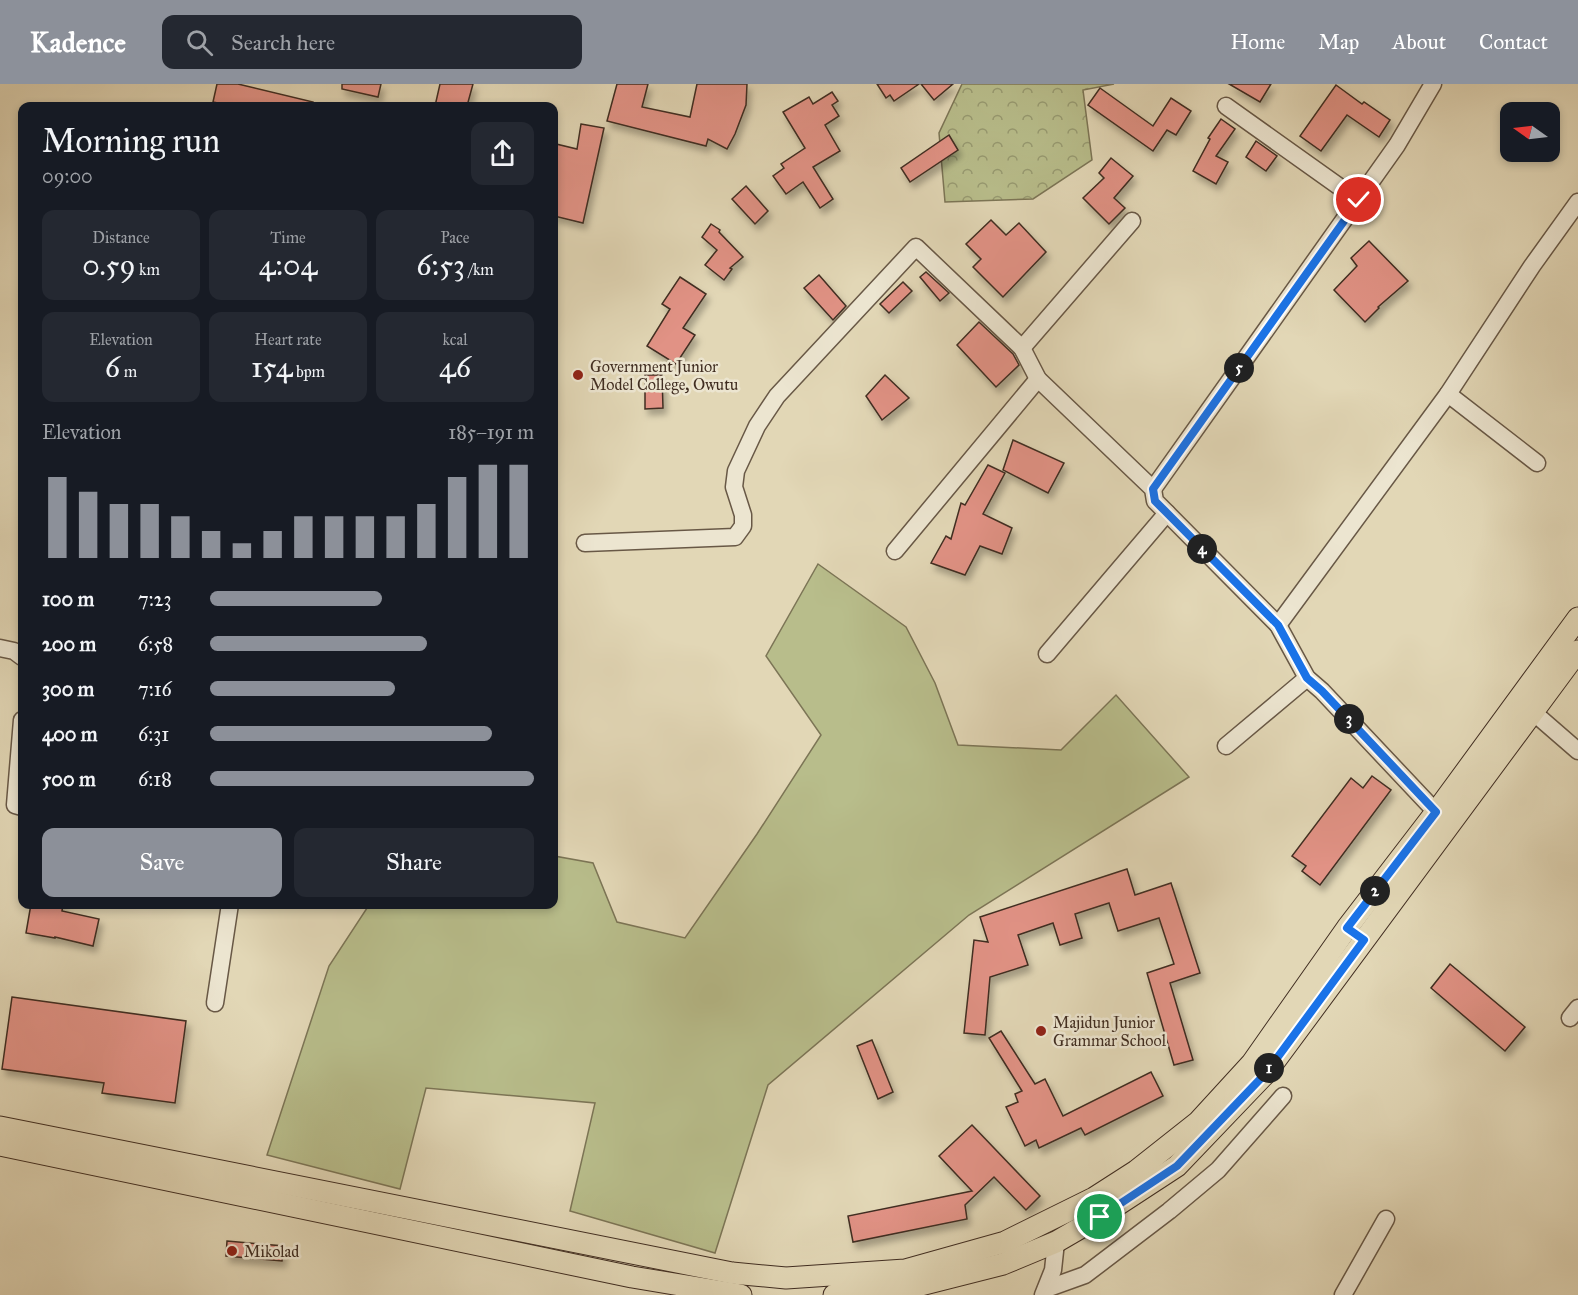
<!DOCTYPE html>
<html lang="en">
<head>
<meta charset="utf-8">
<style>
	:root { --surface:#171b24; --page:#242831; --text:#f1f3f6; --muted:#9ea1a6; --accent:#8c9099 }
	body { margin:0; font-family:"IM FELL Great Primer",serif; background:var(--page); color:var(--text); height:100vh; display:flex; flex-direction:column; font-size:22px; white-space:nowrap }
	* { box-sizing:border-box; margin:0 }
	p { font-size:20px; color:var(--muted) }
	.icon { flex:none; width:33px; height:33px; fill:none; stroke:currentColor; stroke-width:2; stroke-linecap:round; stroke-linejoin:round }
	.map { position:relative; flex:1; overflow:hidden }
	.panel { position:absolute; left:18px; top:18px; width:540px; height:807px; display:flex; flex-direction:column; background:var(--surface); border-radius:12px; box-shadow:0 3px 9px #0003 }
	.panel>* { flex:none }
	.needle { width:39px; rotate:284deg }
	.controls { position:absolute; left:1500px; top:18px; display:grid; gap:12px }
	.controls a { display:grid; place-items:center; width:60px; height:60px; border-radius:12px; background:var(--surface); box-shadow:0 3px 9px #0003; font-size:30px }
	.pin { position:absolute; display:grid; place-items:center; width:51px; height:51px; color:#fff; margin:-26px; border:3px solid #fff; border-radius:50%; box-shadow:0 2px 6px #0007 }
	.km { position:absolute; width:30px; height:30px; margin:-15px; border-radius:50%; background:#222; color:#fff; font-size:16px; line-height:30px; text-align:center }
	.round { display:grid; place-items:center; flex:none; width:63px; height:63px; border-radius:12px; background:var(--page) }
	.summary { display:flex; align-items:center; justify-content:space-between; height:102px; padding:0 24px }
	h1 { font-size:33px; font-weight:600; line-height:45px }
	.stats { display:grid; grid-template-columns:repeat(3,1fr); gap:9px; height:102px; padding:6px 24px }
	.stats div { display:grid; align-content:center; border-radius:12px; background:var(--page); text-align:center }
	.stats b { font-size:30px; font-weight:600 }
	.stats small { font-size:16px; font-weight:400 }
	.stats p { font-size:16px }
	.chart { height:168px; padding:12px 24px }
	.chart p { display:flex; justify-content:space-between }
	.chart svg { width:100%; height:108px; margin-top:6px; stroke:var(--accent); stroke-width:6 }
	.cta { display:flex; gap:12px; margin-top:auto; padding:12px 24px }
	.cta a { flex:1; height:69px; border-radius:12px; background:var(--accent); color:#fff; font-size:24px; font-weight:600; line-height:69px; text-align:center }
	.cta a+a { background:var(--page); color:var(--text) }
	ul { padding:0 24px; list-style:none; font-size:20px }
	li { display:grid; grid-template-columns:96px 72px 1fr; align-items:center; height:45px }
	li i { height:15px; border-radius:8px; background:var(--accent) }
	header { display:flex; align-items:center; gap:36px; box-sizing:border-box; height:84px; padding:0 30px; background:var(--accent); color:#fff }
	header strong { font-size:28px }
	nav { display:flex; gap:33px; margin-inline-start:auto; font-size:21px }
	.search { width:420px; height:54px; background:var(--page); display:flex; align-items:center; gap:15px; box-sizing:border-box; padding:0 21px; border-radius:12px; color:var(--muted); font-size:22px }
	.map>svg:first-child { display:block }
</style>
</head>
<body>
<header>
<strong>Kadence</strong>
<div class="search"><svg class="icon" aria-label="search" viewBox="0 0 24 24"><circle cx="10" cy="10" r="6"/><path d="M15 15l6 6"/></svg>Search here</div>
<nav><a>Home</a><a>Map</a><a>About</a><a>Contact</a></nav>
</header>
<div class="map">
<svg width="1578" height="1211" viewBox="0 0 1578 1211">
	<defs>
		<pattern id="forest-crowns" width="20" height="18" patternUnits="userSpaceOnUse" patternTransform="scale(1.5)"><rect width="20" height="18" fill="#b8bd8b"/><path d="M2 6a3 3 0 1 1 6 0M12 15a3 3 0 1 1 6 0" fill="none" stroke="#979a71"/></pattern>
		<filter id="shadow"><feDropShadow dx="3.5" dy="6" stdDeviation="3" flood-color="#0004"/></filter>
	</defs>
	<rect width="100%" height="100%" fill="#e2d7b6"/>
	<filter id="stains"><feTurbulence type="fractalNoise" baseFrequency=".00333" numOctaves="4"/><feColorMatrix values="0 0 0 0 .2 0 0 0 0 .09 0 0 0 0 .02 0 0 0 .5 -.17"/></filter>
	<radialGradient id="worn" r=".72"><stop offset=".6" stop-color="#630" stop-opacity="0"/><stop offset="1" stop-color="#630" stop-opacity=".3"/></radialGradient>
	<path fill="#b8bd8b" stroke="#7c7556" stroke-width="1.5" d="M818 480 906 543 935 599 958 661 1061 666 1116 611 1189 693 969 831 768 1001 715 1169 570 1127 595 1019 426 1004 400 1105 267 1071 329 882 369 821 554 820V772L593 779 617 838 685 854 757 750 821 651 766 572Z"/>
	<path fill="url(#forest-crowns)" stroke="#7c7556" stroke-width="1.5" d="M962 0H1114L1083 6 1092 76 1033 115 945 118 939 49Z"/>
	<g fill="#e19285" stroke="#402d21" stroke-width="1.5" filter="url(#shadow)">
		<path d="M217 0H238L313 18 312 22H232L213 18Z"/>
		<path d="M342 0H381L378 13 342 5Z"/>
		<path d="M440 0H473L467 22H435Z"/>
		<path d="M617 0H648L642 23 690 33 697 0H747L746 21 735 50 727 65 708 55 706 62 607 37Z"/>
		<path d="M877 0H919L894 17 890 11 886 14Z"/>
		<path d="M921 0H953L934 16Z"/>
		<path d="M1229 0H1271L1260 18Z"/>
		<path d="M1336 1 1362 20 1364 18 1390 36 1379 53 1347 31 1321 67 1300 52Z"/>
		<path d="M1100 4 1153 42 1171 14 1191 27 1176 51 1167 46 1153 67 1088 21Z"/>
		<path d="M832 8 838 17 832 21 839 32 825 41 840 67 813 83 833 115 820 124 803 98 786 110 773 92 784 84 781 80 805 64 783 28 809 13 813 20Z"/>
		<path d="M1221 35 1235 45 1216 72 1228 78 1216 100 1193 87 1210 55 1208 54Z"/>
		<path d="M581 40 604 44 583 139 554 132V70L556 60 577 65Z"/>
		<path d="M949 51 958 66 910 98 901 84Z"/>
		<path d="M1256 57 1277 72 1266 87 1246 73Z"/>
		<path d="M1111 74 1133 92 1114 114 1125 124 1109 140 1083 114 1104 94 1099 89Z"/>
		<path d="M746 102 768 127 755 140 732 115Z"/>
		<path d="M991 136 1006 151 1019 139 1046 168 1003 213 973 183 981 175 966 160Z"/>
		<path d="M711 140 720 146 719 148 743 173 730 184 732 185 724 196 705 181 717 166 702 153Z"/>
		<path d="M1369 157 1408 197 1378 223 1379 224 1365 238 1334 206 1357 182 1351 174Z"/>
		<path d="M926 188 949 209 940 217 920 193Z"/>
		<path d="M819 191 846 222 833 236 804 204Z"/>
		<path d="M680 193 706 210 683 244 695 251 676 280 647 262 670 225 662 220Z"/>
		<path d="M903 198 912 207 889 229 880 220Z"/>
		<path d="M979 238 1013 270 1019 281 996 303 957 261Z"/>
		<path d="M645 291H662L663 324 645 325Z"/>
		<path d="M885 291 909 314 882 336 866 312Z"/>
		<path d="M1013 356 1064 379 1048 409 1003 386Z"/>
		<path d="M988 381 1005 389 983 430 1012 444 1002 470 980 462 965 491 931 479 946 452 951 455 961 419 965 421Z"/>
		<path d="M1372 692 1391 706 1320 801 1302 787 1306 782 1292 772 1351 694 1363 704Z"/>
		<path d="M1127 785 1135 811 1171 799 1200 889 1170 899 1193 976 1174 981 1147 889 1174 880 1159 834 1118 847 1109 819 1075 830 1082 854 1060 861 1053 839 1018 851 1028 881 990 893 985 951 964 949 974 856 988 858 980 833Z"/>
		<path d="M31 820H63L62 827 99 835 93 862 55 853V854L26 849Z"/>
		<path d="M1450 880 1525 943 1505 967 1431 904Z"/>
		<path d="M12 913 186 937 175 1019 102 1009 104 999 2 985Z"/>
		<path d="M1001 947 1035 1000 1045 995 1063 1032 1151 988 1163 1012 1085 1051 1081 1044 1039 1064 1036 1056 1025 1062 1006 1023 1018 1018 1015 1010 1022 1007 989 954Z"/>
		<path d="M872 956 893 1008 878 1015 857 962Z"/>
		<path d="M972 1041 1040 1112 1026 1126 994 1093 965 1121 967 1135 853 1158 848 1132 972 1107 939 1072Z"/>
		<path d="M227 1157 284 1162 282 1177 226 1172Z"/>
	</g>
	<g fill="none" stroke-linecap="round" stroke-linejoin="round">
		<g stroke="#685846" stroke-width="19">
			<g id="minor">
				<path d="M1226 22 1358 116"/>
				<path d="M1022 264 1132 137"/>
				<path d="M1448 310 1537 379"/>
				<path d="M1153 405 1397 61 1433 0"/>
				<path d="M585 459 735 453 743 442V431L734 403 736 387 757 342 777 312 916 163 1022 264 1038 295 1153 405 1155 417 1167 429 1278 541 1307 594 1322 607 1436 728"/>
				<path d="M895 467 1038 295"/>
				<path d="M1278 541 1448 310 1532 182 1578 118"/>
				<path d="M0 564 14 567 22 573"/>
				<path d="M1047 570 1167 429"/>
				<path d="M1533 628 1578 667"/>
				<path d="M22 636 15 721 22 723"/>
				<path d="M1226 662 1307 594"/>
				<path d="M215 919 230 820"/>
				<path d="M1570 934 1578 924"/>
				<path d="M1046 1205 1085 1191 1169 1127 1218 1086 1283 1012"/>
				<path d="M1043 1211 1053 1186 1056 1158"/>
				<path d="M1343 1211 1386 1135"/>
			</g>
		</g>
		<g stroke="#402d21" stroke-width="23">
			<g id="major">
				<path d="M0 1043 732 1189 786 1194 905 1186 1005 1158 1094 1114 1136 1087 1198 1038 1252 979 1347 844 1436 728 1578 534"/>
				<path d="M0 1061 632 1193 741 1211"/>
				<path d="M834 1211 901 1206 1003 1180 1056 1158 1099 1133 1177 1082 1266 989 1578 567"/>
			</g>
		</g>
		<use href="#minor" stroke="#ece5d0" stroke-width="16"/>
		<use href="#major" stroke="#e2d7b6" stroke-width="21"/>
	</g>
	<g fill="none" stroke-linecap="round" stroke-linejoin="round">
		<g stroke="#fff" stroke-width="12">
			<path id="route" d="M1100 1133 1177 1082 1266 989 1364 856 1347 844 1436 728 1322 607 1307 594 1278 541 1167 429 1155 417 1153 405 1359 116"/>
		</g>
		<use href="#route" stroke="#1a73e8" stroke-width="8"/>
	</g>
	<g fill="#8f2418" stroke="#ece5d0" stroke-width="2">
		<circle cx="578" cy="291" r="6"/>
		<circle cx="1041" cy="947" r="6"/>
		<circle cx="232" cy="1167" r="6"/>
	</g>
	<g text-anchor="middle" stroke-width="5" stroke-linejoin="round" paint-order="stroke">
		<g font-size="16" fill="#402d21" stroke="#ece5d0" text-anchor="start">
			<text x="590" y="288">Government Junior<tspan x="590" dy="18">Model College, Owutu</tspan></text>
			<text x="1053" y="944">Majidun Junior<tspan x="1053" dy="18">Grammar School</tspan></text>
			<text x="244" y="1173">Mikolad</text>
		</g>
	</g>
	<rect width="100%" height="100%" filter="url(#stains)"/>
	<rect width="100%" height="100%" fill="url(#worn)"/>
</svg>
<div class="controls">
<a><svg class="needle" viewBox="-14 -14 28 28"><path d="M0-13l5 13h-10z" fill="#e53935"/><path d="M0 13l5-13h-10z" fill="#9ea1a6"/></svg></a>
</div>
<div class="pin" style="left:1100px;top:1133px;background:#1e9e55"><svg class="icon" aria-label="arrive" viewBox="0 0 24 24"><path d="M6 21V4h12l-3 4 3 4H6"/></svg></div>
<div class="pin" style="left:1359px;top:116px;background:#d93025"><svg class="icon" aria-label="check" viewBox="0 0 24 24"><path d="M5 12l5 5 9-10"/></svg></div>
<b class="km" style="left:1269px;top:984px">1</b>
<b class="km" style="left:1375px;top:807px">2</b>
<b class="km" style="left:1349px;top:635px">3</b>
<b class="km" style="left:1202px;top:465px">4</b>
<b class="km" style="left:1239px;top:284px">5</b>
<section class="panel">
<div class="summary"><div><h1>Morning run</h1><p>09:00</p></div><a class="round"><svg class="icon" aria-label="share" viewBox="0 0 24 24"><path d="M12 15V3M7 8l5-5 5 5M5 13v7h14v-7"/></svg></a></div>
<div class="stats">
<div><p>Distance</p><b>0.59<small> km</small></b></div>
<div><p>Time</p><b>4:04</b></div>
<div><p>Pace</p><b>6:53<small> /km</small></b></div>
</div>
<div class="stats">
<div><p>Elevation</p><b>6<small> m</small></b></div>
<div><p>Heart rate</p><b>154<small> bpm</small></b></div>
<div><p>kcal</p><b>46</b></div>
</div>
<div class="chart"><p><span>Elevation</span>185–191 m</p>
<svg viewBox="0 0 160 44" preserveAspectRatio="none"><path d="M5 44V11M15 44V17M25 44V22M35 44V22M45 44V27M55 44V33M65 44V38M75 44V33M85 44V27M95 44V27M105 44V27M115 44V27M125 44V22M135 44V11M145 44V6M155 44V6"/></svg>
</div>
<ul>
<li><b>100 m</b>7:23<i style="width:53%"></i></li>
<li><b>200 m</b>6:58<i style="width:67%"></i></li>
<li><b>300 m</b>7:16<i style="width:57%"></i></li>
<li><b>400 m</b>6:31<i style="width:87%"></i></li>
<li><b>500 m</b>6:18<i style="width:100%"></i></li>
</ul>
<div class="cta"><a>Save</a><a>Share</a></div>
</section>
</div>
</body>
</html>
